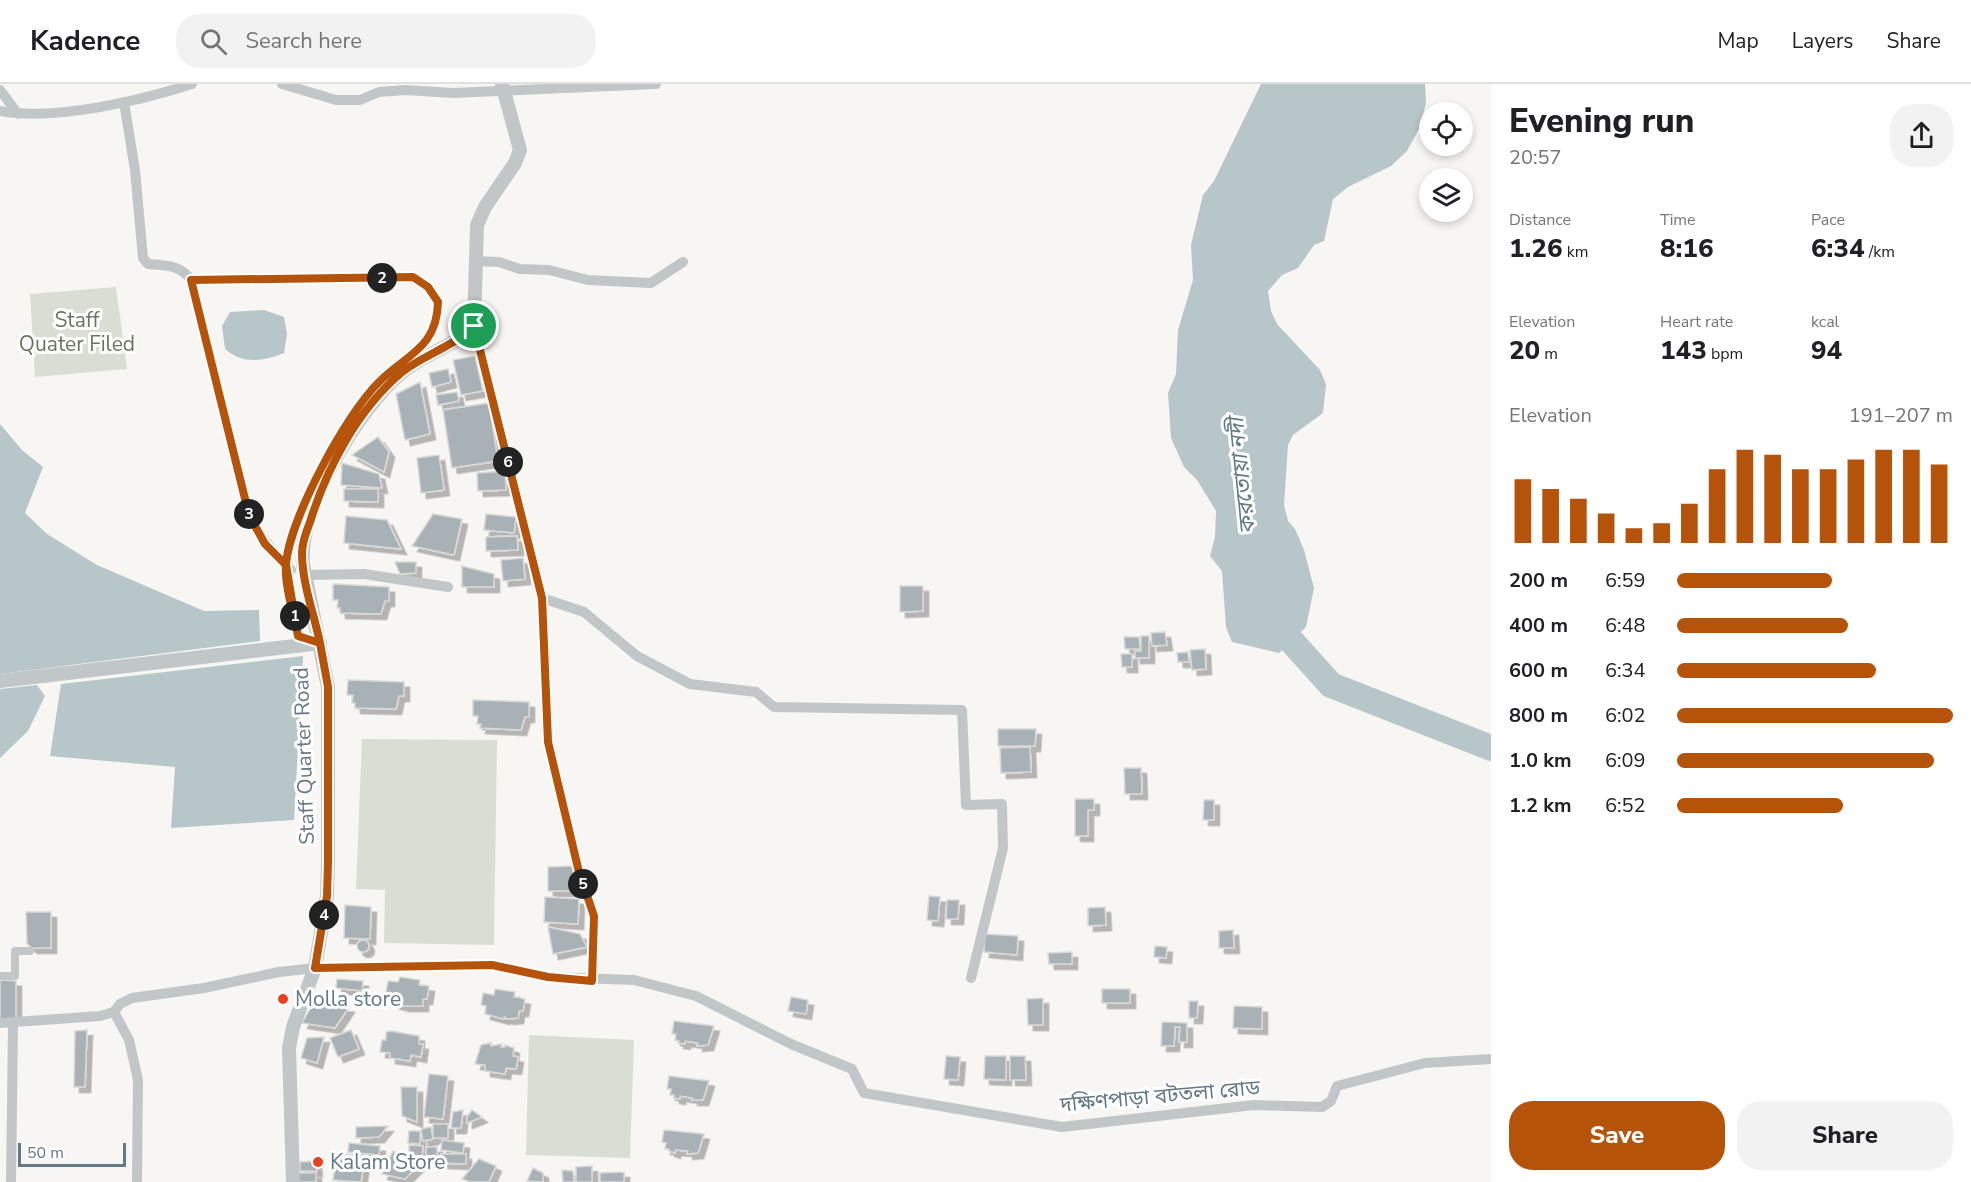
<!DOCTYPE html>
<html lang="en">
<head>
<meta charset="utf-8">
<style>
	:root { --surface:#fff; --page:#f2f2f2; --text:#202124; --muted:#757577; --line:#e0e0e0; --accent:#b45309 }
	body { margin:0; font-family:"Nunito Sans","Noto Sans Bengali",sans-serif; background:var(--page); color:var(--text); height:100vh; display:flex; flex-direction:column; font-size:22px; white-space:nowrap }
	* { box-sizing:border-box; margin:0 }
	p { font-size:20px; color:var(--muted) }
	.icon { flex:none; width:33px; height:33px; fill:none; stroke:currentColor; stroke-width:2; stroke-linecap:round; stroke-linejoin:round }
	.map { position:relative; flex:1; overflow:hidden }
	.side { display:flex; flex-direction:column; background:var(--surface); width:480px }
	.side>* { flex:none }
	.buttons { position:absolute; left:1419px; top:18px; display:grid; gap:12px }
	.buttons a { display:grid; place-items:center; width:54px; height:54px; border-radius:50%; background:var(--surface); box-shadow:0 3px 9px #0003; font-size:30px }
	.scale { position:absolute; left:18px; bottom:15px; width:108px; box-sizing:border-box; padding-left:6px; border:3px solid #647985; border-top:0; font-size:16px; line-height:21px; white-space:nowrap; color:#647985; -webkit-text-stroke:4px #fff; paint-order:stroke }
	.pin { position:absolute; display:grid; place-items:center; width:51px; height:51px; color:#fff; margin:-26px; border:3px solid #fff; border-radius:50%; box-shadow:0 2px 6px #0007 }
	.km { position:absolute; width:30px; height:30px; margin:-15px; border-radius:50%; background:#222; color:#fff; font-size:16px; line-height:30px; text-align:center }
	.round { display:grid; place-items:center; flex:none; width:63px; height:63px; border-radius:24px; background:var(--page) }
	.summary { display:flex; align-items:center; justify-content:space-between; height:102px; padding:0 18px }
	h1 { font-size:33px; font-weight:800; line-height:45px }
	.stats { display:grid; grid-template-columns:repeat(3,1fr); gap:9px; height:102px; padding:6px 18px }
	.stats div { display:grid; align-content:center }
	.stats b { font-size:26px; font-weight:800 }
	.stats small { font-size:16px; font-weight:400 }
	.stats p { font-size:16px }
	.chart { height:168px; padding:12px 18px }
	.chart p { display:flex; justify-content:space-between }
	.chart svg { width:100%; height:108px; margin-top:6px; stroke:var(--accent); stroke-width:6 }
	.button { display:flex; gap:12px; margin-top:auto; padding:12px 18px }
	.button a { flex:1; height:69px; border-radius:24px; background:var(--accent); color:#fff; font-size:24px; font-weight:800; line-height:69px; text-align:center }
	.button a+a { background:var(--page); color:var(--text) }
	ul { padding:0 18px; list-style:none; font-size:20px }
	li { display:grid; grid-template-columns:96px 72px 1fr; align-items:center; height:45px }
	li i { height:15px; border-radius:8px; background:var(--accent) }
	header { display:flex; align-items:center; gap:36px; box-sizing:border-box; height:84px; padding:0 30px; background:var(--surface); border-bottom:2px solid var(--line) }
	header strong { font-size:28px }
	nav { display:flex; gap:33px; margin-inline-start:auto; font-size:21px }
	.search { width:420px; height:54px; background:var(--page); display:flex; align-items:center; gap:15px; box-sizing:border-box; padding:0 21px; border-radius:24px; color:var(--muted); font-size:22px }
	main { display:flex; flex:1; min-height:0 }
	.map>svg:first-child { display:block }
</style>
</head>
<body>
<header>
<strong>Kadence</strong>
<div class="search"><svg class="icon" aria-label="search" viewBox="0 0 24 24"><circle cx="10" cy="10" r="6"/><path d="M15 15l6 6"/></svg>Search here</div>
<nav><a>Map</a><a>Layers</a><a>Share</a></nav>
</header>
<main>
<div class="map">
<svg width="1491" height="1098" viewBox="0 0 1491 1098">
	<defs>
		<filter id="shadow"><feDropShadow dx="5.5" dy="5.5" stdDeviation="0" flood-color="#0004"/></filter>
	</defs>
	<rect width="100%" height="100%" fill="#f7f6f3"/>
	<g fill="#d8ded4">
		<path d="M116 203 127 285 35 293 30 210Z"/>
		<path d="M362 655 497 656 494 861 384 859 385 806 356 805Z"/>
		<path d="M529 951 634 956 630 1074 526 1071Z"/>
	</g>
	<g fill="#b7c6c8">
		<path d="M1261 0H1425L1426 19 1420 43 1407 67 1391 82 1348 103 1333 115 1324 157 1314 161 1298 184 1282 191 1268 207 1271 227 1277 240 1320 286 1326 300 1323 329 1293 351 1288 361 1284 421 1288 437 1295 445 1304 466 1314 504 1306 543 1279 569 1232 558 1226 543 1222 487 1210 472 1215 453 1216 427 1197 396 1184 383 1171 354 1168 309 1176 290 1178 246 1193 196 1191 161 1203 111 1214 97Z"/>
		<path d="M264 226 284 233 287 250 284 269C264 277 243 281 225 265L222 242 230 228Z"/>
		<path d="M0 340 22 366 43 383 25 429 47 450 97 481 204 527 259 526 260 557 0 590Z"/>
		<path d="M303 572 294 736 171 744 175 683 50 672 61 600Z"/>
		<path d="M37 601 45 612 28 647 0 674V605Z"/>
	</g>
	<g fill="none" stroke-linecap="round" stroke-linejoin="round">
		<path stroke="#b7c6c8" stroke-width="26" d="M1268 531 1331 601 1491 664"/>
	</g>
	<g fill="#a8b2b6" stroke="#d8d8d6" stroke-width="1.5" filter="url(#shadow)">
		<path d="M475 272 483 307 461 311 453 276Z"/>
		<path d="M448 285 451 298 432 303 429 289Z"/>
		<path d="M420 298 430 350 405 356 396 310Z"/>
		<path d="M457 308 459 317 438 321 436 311Z"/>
		<path d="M489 319 498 377 452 384 443 326Z"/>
		<path d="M378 353 389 368 384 388 352 371Z"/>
		<path d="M439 371 444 406 421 409 417 374Z"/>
		<path d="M342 379 379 390 382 404 341 401Z"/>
		<path d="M505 387 506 406 478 407 477 389Z"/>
		<path d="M344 405H378V418L344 417Z"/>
		<path d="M433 430 462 435 454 471 412 462Z"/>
		<path d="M486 430 516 433 514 449 484 446Z"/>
		<path d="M346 432 387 436 401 465 344 459Z"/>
		<path d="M517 452 518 466 486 467V453Z"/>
		<path d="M523 474 525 495 503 497 501 476Z"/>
		<path d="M395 478H416V489L400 490Z"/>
		<path d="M462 482 494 490V503H462Z"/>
		<path d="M333 500 389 503V517H385L381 530 340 529V524H337L338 516H333Z"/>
		<path d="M900 502H923V527L900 528Z"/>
		<path d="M1165 548 1167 561 1152 562 1151 549Z"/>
		<path d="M1141 552H1149V574H1135V567H1141Z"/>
		<path d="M1124 553H1139L1140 565H1125Z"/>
		<path d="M1205 565 1206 585 1192 586 1190 566Z"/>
		<path d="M1188 568 1189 578H1178L1177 569Z"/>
		<path d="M1121 570H1132V583H1122Z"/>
		<path d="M348 596 404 598V612H399L396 625 355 624V619H352L353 611H347Z"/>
		<path d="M473 616 529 618V633H525L521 646 480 644 481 640H477L478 632H473Z"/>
		<path d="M998 645H1036L1035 662H998Z"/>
		<path d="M1030 663 1031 688 1001 689 1000 664Z"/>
		<path d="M1124 684H1141L1142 710H1125Z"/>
		<path d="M1075 715H1094V726H1088V752H1075Z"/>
		<path d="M1204 716H1214V736H1203Z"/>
		<path d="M574 782 575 807H548V783Z"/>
		<path d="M929 812 940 813 938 837 927 836Z"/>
		<path d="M545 813 579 815 578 840 544 838Z"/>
		<path d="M947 816H959L958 835H946Z"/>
		<path d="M345 821 371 823 370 855 344 854Z"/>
		<path d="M1105 823 1106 841 1088 842V824Z"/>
		<path d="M26 828H51V864H32L27 860Z"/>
		<path d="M548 843 580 850 587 863 553 870Z"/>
		<path d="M1233 846 1234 864H1219V847Z"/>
		<path d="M985 850 1018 852 1017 871 984 868Z"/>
		<circle cx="363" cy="862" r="6"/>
		<path d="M1155 862 1167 863 1166 874 1154 873Z"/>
		<path d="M1072 868V880H1049L1048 869Z"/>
		<path d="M400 893 420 896 419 901 429 902 427 915H423V922H402V920L399 921 390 918 391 910 386 909 388 897 398 898Z"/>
		<path d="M337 895 363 897 362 907 336 904Z"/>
		<path d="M0 896 16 897V935L0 936Z"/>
		<path d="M495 905 515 908 514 913 525 915 523 927H519L518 934 508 935 504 933V935L485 930 486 922 481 921 483 909 494 911Z"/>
		<rect x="1102" y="905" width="28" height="14"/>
		<path d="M791 913 808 916 806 930 788 927Z"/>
		<path d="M1043 914V941H1028L1027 915Z"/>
		<path d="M1189 917H1198L1197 934H1189Z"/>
		<path d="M313 920 349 923 335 944 302 939Z"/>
		<path d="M1234 922 1262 923V945L1233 944Z"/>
		<path d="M674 937 714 942 708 961 697 962 698 959 685 957V960L678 959 679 957 675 956 676 950H672Z"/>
		<path d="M1162 938 1187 939V958H1179L1180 943H1175L1174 962H1161Z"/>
		<path d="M87 946 85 1003H74L75 947Z"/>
		<path d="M351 946 359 965 338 973 330 954Z"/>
		<path d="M391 947 419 952V960H423L421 973 411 971 410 977 390 974V969L380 968 382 956H386V948Z"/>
		<path d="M324 953 317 979 301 974 307 954Z"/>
		<path d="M491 959V962L502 960 501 963H505V961L514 964 513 972 518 973 516 985 506 984 505 990 485 987V981L475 980 481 961Z"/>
		<path d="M946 972 960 973 958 996 944 995Z"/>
		<path d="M985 972H1006V996L984 995Z"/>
		<path d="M1010 972H1025L1026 996H1010Z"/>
		<path d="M429 990 448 992 443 1035 424 1033Z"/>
		<path d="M669 992 709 997 703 1016H692L693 1014 680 1012V1015L674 1014V1011H670L671 1005H667Z"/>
		<path d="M401 1003H417V1038L402 1032Z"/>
		<path d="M463 1026 461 1044H451L453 1028Z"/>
		<path d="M472 1026 482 1033 467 1039V1033Z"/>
		<rect x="433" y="1040" width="15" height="14"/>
		<path d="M388 1042 379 1053 356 1054V1043Z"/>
		<path d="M431 1043 433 1055 423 1057 421 1045Z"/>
		<path d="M664 1046 704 1050 698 1069 687 1070 688 1067 675 1066V1069L669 1067V1065H665L666 1059 662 1058Z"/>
		<path d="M409 1047H420V1060L408 1059Z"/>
		<path d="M442 1056 464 1059 463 1069 441 1066Z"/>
		<path d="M349 1059 380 1062 379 1071 348 1068Z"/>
		<path d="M409 1061 423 1062 422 1072 409 1071Z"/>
		<rect x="426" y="1063" width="11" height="12"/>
		<path d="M393 1067 419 1081 405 1095 382 1090Z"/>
		<path d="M337 1069 365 1072 361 1098 333 1096Z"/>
		<path d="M441 1070H466V1080L441 1079Z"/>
		<path d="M479 1075 496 1082 489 1098H470L462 1095Z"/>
		<path d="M316 1077 317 1087H300V1078Z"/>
		<path d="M592 1082V1098H576V1083Z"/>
		<path d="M533 1084 543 1089V1098L527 1097Z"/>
		<path d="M562 1086 573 1087 574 1098H563Z"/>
		<path d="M624 1088V1098H600V1089Z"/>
		<rect x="298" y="1089" width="18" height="9"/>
	</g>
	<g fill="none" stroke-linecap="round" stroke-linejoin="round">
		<path stroke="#c1c7c9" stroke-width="8" d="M0 892H15V867H30"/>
		<g stroke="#c1c7c9" stroke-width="10">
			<path d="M282 0 336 16H360L379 8 405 6 453 9 656 0"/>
			<path d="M0 6 18 30"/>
			<path d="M124 18 135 86 143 174 148 180C166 181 180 181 191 196"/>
			<path d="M0 27C55 37 139 17 192 0"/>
			<path d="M476 177 499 178 520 185 549 186 588 196 651 199 683 178"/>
			<path d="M474 242 542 514 548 658 579 788 594 833 592 897"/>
			<path d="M291 486C272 467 262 454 249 431L191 196 413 193 428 203 438 218C437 264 407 270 379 298 348 329 289 437 286 480 284 499 294 532 298 552L318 558"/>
			<path d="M305 491 364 490 448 503"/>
			<path d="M542 514 584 528 637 572 690 600 756 608 774 623 962 626 966 721 1002 720 1003 764 971 894"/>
			<path d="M114 928 129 956 138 996 137 1098"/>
			<path d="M0 939 100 932 114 928 120 920 132 914 204 904 279 888 315 884 492 881 548 893 634 896 696 912 791 960 852 985 864 1009 1062 1043 1254 1021 1322 1023 1331 1017 1337 1002 1425 979 1491 975"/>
			<path d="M11 1098 13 940"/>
		</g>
		<g stroke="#c1c7c9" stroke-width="14">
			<path d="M0 597 320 559"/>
			<path d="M293 1098 289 964 293 943 315 884 327 812 328 779V603L303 480C298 424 359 324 401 289 424 270 453 263 474 242L477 141 485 123 515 79 520 66 502 0"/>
		</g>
	</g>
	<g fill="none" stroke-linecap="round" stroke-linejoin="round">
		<g stroke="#fff" stroke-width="12">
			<path id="route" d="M474 242C453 263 425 270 402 288 357 326 327 384 310 438 306 448 302 459 302 469 302 499 314 530 320 559L298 552C294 532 284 499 286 480 290 434 346 330 379 298 407 270 437 264 438 218L428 203 413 193 191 196 249 431 265 460 286 481 298 552 320 559 328 603V779L327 812 315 884 492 881 548 893 592 897 594 832 579 788 548 658 542 514 474 242"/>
		</g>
		<use href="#route" stroke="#b45309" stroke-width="8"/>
	</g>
	<g fill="#e94021" stroke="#fff" stroke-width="2">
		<circle cx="283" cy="915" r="6"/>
		<circle cx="318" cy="1078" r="6"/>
	</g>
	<g text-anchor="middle" stroke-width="6" stroke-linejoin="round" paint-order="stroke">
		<g font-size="21" fill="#66775f" stroke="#fff">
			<text x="77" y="243">Staff<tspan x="77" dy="24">Quater Filed</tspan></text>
		</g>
		<g font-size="21" fill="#647985" stroke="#fff">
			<text transform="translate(304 672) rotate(-92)" y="7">Staff Quarter Road</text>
			<text transform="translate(1160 1012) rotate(-5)" y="7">দক্ষিণপাড়া বটতলা রোড</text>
		</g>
		<g font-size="21" fill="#647985" stroke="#fff" text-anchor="start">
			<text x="295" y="922">Molla store</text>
			<text x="330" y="1085">Kalam Store</text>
		</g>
		<g font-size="22" font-style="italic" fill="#607b82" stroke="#fff">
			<text transform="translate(1241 392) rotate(-96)" y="8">করতোয়া নদী</text>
		</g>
	</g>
</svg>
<div class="buttons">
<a><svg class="icon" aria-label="locate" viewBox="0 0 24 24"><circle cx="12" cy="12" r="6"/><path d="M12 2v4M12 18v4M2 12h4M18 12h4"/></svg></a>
<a><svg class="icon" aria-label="layers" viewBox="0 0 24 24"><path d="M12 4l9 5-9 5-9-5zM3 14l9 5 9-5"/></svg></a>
</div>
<div class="scale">50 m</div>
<div class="pin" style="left:474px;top:242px;background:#1e9e55"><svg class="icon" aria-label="arrive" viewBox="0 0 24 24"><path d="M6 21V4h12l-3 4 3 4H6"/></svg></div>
<b class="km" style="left:295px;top:532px">1</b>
<b class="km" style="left:382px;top:194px">2</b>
<b class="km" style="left:249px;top:430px">3</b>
<b class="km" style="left:324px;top:831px">4</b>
<b class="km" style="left:583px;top:800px">5</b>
<b class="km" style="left:508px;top:378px">6</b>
</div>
<section class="side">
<div class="summary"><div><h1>Evening run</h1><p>20:57</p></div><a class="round"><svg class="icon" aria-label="share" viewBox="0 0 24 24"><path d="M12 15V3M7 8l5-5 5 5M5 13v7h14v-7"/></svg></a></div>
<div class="stats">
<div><p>Distance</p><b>1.26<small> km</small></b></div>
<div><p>Time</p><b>8:16</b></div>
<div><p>Pace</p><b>6:34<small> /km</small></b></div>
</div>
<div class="stats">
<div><p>Elevation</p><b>20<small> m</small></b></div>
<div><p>Heart rate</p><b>143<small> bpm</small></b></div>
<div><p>kcal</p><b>94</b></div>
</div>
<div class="chart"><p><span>Elevation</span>191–207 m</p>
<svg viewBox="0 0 160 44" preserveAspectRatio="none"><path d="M5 44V18M15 44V22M25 44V26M35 44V32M45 44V38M55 44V36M65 44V28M75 44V14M85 44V6M95 44V8M105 44V14M115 44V14M125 44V10M135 44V6M145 44V6M155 44V12"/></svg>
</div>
<ul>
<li><b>200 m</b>6:59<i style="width:56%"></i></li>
<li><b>400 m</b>6:48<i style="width:62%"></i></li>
<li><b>600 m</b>6:34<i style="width:72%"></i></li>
<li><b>800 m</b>6:02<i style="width:100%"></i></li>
<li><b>1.0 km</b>6:09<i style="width:93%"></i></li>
<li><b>1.2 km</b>6:52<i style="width:60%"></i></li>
</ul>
<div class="button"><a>Save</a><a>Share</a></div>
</section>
</main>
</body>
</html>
